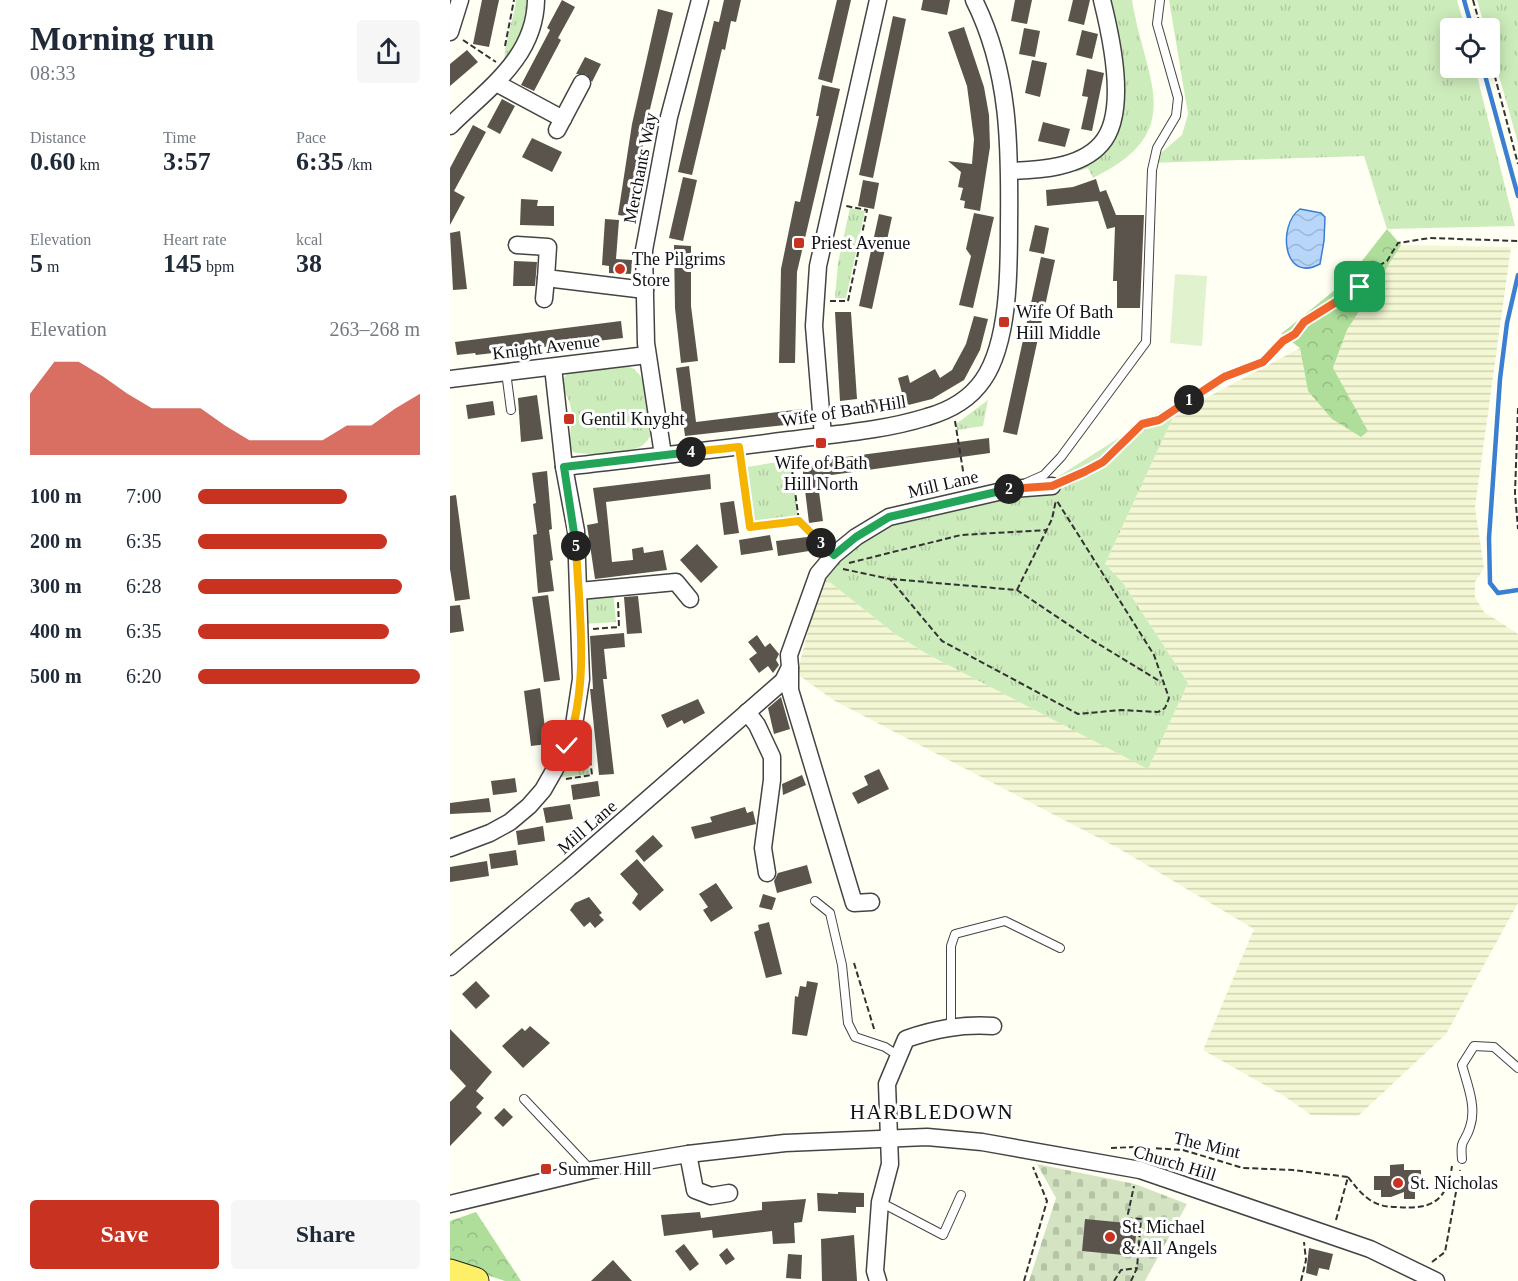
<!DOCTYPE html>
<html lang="en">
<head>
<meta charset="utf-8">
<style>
	:root { --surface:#fff; --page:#f6f6f7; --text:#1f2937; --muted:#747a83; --accent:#c83321 }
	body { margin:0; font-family:Georgia,serif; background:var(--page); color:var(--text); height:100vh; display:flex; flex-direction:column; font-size:22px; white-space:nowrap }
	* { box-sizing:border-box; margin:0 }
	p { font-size:20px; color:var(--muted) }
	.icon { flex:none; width:33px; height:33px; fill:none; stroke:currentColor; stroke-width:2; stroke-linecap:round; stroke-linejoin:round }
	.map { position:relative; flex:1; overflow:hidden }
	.details { display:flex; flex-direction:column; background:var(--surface); width:450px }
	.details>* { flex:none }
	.fabs { position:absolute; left:990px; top:18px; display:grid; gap:12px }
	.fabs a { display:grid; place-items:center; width:60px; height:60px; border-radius:6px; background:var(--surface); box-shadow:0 3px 15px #0003; font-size:30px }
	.pin { position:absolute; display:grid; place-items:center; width:51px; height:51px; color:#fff; margin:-26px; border-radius:12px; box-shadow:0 3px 9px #0006 }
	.km { position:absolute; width:30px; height:30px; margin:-15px; border-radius:50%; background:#222; color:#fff; font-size:16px; line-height:30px; text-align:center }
	.round { display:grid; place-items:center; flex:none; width:63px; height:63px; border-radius:6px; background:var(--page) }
	.summary { display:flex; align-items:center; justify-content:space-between; height:102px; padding:0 30px }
	h1 { font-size:33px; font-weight:600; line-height:45px }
	.stats { display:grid; grid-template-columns:repeat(3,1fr); gap:9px; height:102px; padding:6px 30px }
	.stats div { display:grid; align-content:center }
	.stats b { font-size:26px; font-weight:600 }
	.stats small { font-size:16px; font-weight:400 }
	.stats p { font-size:16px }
	.chart { height:168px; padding:12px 30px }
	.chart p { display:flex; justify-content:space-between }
	.chart svg { width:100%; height:108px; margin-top:6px; fill:var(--accent); opacity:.7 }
	.cta { display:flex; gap:12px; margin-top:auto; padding:12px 30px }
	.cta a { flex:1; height:69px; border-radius:6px; background:var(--accent); color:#fff; font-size:24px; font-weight:600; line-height:69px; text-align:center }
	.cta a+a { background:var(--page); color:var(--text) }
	ul { padding:0 30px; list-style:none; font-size:20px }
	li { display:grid; grid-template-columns:96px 72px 1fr; align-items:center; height:45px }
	li i { height:15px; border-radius:8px; background:var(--accent) }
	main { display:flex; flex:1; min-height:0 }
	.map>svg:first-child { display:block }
</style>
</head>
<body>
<main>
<section class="details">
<div class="summary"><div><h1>Morning run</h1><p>08:33</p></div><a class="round"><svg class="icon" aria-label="share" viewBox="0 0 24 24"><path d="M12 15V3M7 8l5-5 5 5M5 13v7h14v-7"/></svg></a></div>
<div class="stats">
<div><p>Distance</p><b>0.60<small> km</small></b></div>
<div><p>Time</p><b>3:57</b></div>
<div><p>Pace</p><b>6:35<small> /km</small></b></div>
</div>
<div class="stats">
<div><p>Elevation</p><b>5<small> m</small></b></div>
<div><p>Heart rate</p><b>145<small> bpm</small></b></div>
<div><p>kcal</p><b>38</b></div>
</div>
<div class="chart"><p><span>Elevation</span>263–268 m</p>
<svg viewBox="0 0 160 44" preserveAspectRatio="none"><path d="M0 44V19L10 6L20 6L30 12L40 19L50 25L60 25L70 25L80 32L90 38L100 38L110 38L120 38L130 32L140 32L150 25L160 19V44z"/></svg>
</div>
<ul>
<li><b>100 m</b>7:00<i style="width:67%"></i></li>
<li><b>200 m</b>6:35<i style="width:85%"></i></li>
<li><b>300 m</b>6:28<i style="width:92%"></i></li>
<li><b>400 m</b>6:35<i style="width:86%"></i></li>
<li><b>500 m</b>6:20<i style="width:100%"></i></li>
</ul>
<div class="cta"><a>Save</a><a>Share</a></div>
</section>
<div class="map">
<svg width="1068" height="1281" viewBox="0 0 1068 1281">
	<defs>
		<pattern id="farmland-rules" width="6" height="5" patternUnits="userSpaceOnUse" patternTransform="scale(1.5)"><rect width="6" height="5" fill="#f4f7d3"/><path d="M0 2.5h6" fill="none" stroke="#d0d3b4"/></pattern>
		<pattern id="grass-tufts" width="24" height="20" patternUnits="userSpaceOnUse" patternTransform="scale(1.5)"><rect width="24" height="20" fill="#cdecbb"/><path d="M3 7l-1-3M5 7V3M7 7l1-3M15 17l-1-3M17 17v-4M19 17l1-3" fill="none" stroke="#afc9a0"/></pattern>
		<pattern id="forest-crowns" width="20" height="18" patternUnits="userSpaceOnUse" patternTransform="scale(1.5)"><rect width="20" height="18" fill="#aede9a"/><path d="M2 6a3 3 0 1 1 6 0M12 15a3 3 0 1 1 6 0" fill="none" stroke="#95bd84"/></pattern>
		<pattern id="cemetery-stones" width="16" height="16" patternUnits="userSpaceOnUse" patternTransform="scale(1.5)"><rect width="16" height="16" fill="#d4e4c3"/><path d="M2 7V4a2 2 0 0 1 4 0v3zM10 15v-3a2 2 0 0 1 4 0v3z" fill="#b5c3a6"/></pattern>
		<pattern id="water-waves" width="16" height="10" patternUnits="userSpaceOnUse" patternTransform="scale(1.5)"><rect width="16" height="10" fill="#b7d6f9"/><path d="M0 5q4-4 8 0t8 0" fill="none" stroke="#9cb7d4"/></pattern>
	</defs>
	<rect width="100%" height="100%" fill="#fffff4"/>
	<path fill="url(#farmland-rules)" d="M951 245 1061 247 1025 507 1034 568 1025 582V597L1034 612 1068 634V903L996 1034 908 1116 861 1115 834 1096 753 1050 804 929 668 848 385 701 347 674 372 576 445 634 477 654 698 768 738 683 673 583 655 564 724 415 850 348 858 391 918 431 883 369 897 330 915 296Z"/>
	<g fill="url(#grass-tufts)">
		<path d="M66 0H82L75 34 55 61C52 50 65 16 66 0Z"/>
		<path d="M656 0H682C695 81 740 131 643 178L638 168 626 172V167C647 154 668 144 670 118Z"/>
		<path d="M719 0H1007L1015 28H1000V68H1025L1065 226 937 229 914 156 699 163 732 135 738 114Z"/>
		<path d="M1027 0H1068V143L1040 44V28H1035Z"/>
		<path d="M400 208 415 211 396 298H385L388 263Z"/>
		<path d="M174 365C202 371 198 411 201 434 199 438 197 442 193 445 182 453 135 456 123 452L117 441 120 440C120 427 124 416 120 404 117 394 112 391 112 380L119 372Z"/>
		<path d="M538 400 533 426 507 430 506 424Z"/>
		<path d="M716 408 724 415 655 564 673 583 738 683 698 769 477 654 445 634 372 576C380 568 387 556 396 548 448 507 544 497 609 492L598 483Z"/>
		<path d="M340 460 349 521 300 527 291 468Z"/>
		<path d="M163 591 166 622 134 624 133 593Z"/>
		<path d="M133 711 140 774 112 777 110 773Z"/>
	</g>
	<g fill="url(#forest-crowns)">
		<path d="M937 229 951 245 897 330 883 368 918 431 911 437 882 419 858 391 850 348 831 334 897 280Z"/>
		<path d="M26 1212 71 1281H55L0 1263V1221Z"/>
	</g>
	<path fill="url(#cemetery-stones)" d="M587 1164 685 1184 737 1204 695 1281H579L606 1198Z"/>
	<path fill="#e0f3ce" d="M725 274 757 276 752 346 720 343Z"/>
	<path fill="url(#water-waves)" stroke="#3b7fd3" stroke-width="1.5" d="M850 209 871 213 875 217 874 241 870 264C833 284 827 225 850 209Z"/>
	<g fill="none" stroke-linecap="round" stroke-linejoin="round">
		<g stroke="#3b7fd3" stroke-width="4.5">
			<path d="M1014 0 1022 28"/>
			<path d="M1033 68 1068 196"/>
			<path d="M1068 275 1057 323 1050 379 1039 538 1040 583 1048 593 1068 590"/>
		</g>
	</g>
	<g fill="#5a544c">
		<path d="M32 0H49L39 47 23 44Z"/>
		<path d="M112 0 125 7 108 38 111 40 84 91 71 85 100 30 97 28Z"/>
		<path d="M274 0H291L286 22 281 21 275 50 272 49 242 175 228 172 264 21 269 22Z"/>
		<path d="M387 0H401L382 83 368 79Z"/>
		<path d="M473 0H500L497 15 471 10Z"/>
		<path d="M565 0H582L577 24 561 21Z"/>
		<path d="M623 0H640L634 25 618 21Z"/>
		<path d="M208 9 223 13 195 130 182 217 168 215 182 124Z"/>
		<path d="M443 16 456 19 423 178 409 175Z"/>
		<path d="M514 27 534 87 539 115 540 147 530 211 514 208 515 201 510 200 513 188 508 187 511 172 498 161 522 164 524 139 517 86 498 32Z"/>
		<path d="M574 28 590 31 585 57 569 54Z"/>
		<path d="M632 30 648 34 642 59 626 55Z"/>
		<path d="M17 50 28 62 0 86V64Z"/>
		<path d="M135 57 151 64 142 82 136 74H126Z"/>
		<path d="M582 60 597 63 590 97 575 93Z"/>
		<path d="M637 69 654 73 642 131 631 129 638 97 632 96Z"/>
		<path d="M372 85 390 89 347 272 345 363H329L331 269 345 201 350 202 369 116H366Z"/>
		<path d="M52 99 65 106 50 134 37 127Z"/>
		<path d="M593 122 620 129 615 147 588 141Z"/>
		<path d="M23 125 36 132 4 191 15 197 0 225V168Z"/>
		<path d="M82 138 112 152 102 172 72 157Z"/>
		<path d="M233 177 247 180 233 241 219 238Z"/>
		<path d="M646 179 650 192 656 190 666 215H694L690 308H667V281H663L665 227 657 229 648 201 597 206 596 190 623 187Z"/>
		<path d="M413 180 429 183 424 209 408 206Z"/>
		<path d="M71 199 88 200 87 206H104V226L70 225Z"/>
		<path d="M524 213 544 217 523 308 509 305 521 256 516 249Z"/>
		<path d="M429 214 442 217 422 309 409 306Z"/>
		<path d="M155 219 169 220 166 259 182 260 181 274 159 273V266L152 265Z"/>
		<path d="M585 225 599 228 594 254 579 251Z"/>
		<path d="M10 231 17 289 3 290 0 233Z"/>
		<path d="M224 245 241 246V306L248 361 231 363 225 308Z"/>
		<path d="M591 257 605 260 567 435 553 432Z"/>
		<path d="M64 261 87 262 85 286H63Z"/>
		<path d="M385 312H401L407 399 390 401Z"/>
		<path d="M524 316 538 319 530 350 514 380 482 399 423 414 420 400 452 393 448 378 458 375 460 383 485 369 490 378 502 370 516 344Z"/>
		<path d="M171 321 173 338 26 355 25 353 7 355 5 342Z"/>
		<path d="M239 366 246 422 352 409 354 423 235 436 226 368Z"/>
		<path d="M87 395 93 439 71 442 68 398Z"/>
		<path d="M43 401 45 415 18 419 16 405Z"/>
		<path d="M539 438 540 453 367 477 373 521 359 523 352 465 388 458Z"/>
		<path d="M97 471 102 529 99 530 103 560 100 561 104 591 88 593 83 535 87 534 83 504 86 503 82 473Z"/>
		<path d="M260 474 261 489 156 502 162 562 183 560 182 549 193 547 194 553 213 550 217 570 145 579 137 525 148 523 143 488Z"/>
		<path d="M6 495 20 599 5 601 0 569V496Z"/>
		<path d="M284 501 289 533 274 535 270 503Z"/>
		<path d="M320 535 323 550 291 555 289 540Z"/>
		<path d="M357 537 359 551 328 556 326 541Z"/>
		<path d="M247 544 268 567 251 583 230 560Z"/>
		<path d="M98 595 110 680 94 682 82 597Z"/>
		<path d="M188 596 192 633 177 634 174 597Z"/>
		<path d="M10 605 14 631 0 633V606Z"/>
		<path d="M174 633 175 647 154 649 157 679H153L164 774 149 775 140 689H143L140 636Z"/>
		<path d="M307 635 315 647 320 643 329 654 326 660 329 665 323 673 318 666 309 673 299 659 307 653 298 642Z"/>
		<path d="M90 688 97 744 81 746 74 691Z"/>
		<path d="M331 697 340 729 324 734 318 708Z"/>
		<path d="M248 699 255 713 234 724 232 720 217 728 211 715Z"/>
		<path d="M429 769 439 789 408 804 402 793 418 785 414 776Z"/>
		<path d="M352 775 356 785 333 795 332 784Z"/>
		<path d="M65 778 67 792 43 795 41 781Z"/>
		<path d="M148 781 150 796 123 800 121 785Z"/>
		<path d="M39 798 41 812 0 814V803Z"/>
		<path d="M120 804 123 819 96 823 93 808Z"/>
		<path d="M295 807 297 813 303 811 306 824 245 839 241 827 262 822 260 817Z"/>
		<path d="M93 826 95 841 68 845 66 831Z"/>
		<path d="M203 835 213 846 194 862 185 851Z"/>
		<path d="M66 850 68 865 41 869 39 854Z"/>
		<path d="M187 859 214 890 190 911 182 903 188 894 170 874Z"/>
		<path d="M37 861 39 876 0 882V867Z"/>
		<path d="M357 865 362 883 327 893 324 881 328 873Z"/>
		<path d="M266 883 283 908 261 922 253 910 258 907 249 894Z"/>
		<path d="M313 894 326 898 322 910 309 907Z"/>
		<path d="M139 897 152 913 149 915 154 920 145 928 140 922 134 927 120 910 125 903Z"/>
		<path d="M319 922 332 974 316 978 304 932 309 930 308 925Z"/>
		<path d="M26 981 40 996 26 1009 12 994Z"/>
		<path d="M357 981 368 983 357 1036 342 1034 345 996 348 997 350 986 356 987Z"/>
		<path d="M80 1026 100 1043 73 1068 52 1046 72 1028 75 1031Z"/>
		<path d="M0 1029 42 1072 26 1091 34 1098 26 1107 32 1113 0 1146V1102L16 1086 0 1069Z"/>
		<path d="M54 1108 63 1117 53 1127 44 1118Z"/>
		<path d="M954 1164V1170H971V1191H965V1199H954V1192L941 1197H931V1190H924V1176H940V1165Z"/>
		<path d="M388 1192 414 1193V1207H406V1213L368 1211 367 1193 388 1194Z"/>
		<path d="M356 1199 352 1222 344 1223 345 1243 323 1244 322 1231 263 1238 262 1230 214 1236 211 1215 250 1212 251 1218 312 1210V1202Z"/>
		<path d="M635 1219 687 1224 684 1256 632 1251Z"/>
		<path d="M404 1235 407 1281H372L371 1239Z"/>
		<path d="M234 1244 249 1264 240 1271 225 1251Z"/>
		<path d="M277 1248 285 1259 276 1265 269 1255Z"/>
		<path d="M859 1248 883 1254 879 1270 869 1268 867 1276 856 1273Z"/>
		<path d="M338 1254 352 1255 351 1279 336 1278Z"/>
		<path d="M163 1260 182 1281H141Z"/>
	</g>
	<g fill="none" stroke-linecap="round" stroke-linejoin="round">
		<g stroke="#444" stroke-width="10">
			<g id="lane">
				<path d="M56 372 61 410"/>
				<path d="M576 483 594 475 611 457 696 342 702 170 707 148 726 116 728 98 707 24 710 0"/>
				<path d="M365 901 380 913 392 965 398 1023 405 1037 435 1047 447 1055"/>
				<path d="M501 1027V946L505 934 555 921 610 948"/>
				<path d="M74 1099 141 1170"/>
				<path d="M1012 1159C1010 1137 1015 1144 1020 1127 1027 1107 1017 1084 1012 1065L1024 1046 1044 1047 1068 1068"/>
				<path d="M430 1202 493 1235 511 1195"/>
			</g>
		</g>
		<g stroke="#444" stroke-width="19">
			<g id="street">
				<path d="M0 32 10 0"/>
				<path d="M46 83 113 119"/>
				<path d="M0 126C37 89 85 58 86 0"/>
				<path d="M107 130 132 83"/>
				<path d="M560 171C589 170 630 168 651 144 679 113 661 36 652 0"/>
				<path d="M67 245 98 247 96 278 195 290"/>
				<path d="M94 299 96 278"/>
				<path d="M0 379 197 355"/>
				<path d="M373 436 364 326 368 266 428 0"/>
				<path d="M213 455 196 343 194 250 219 117 250 0"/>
				<path d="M114 467C189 458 264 450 339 440 385 434 432 431 477 417 498 411 520 399 533 380 559 343 559 271 559 226 560 147 560 72 524 0"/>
				<path d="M129 591 226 582 240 599"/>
				<path d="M340 668V690L404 903 421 902"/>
				<path d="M297 712 307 725 322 757V780L313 848 317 873"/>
				<path d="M0 848 40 833 60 822 79 806 93 790 105 769 124 725 131 679 126 531 114 467 103 367"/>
				<path d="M0 967 119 868 333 681 340 667 339 655 368 574 384 555 406 537 439 517 561 489 602 486"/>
				<path d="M238 1154 245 1190 261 1196 279 1193"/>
				<path d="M0 1204 142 1170 238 1154 335 1143 477 1137 532 1142 690 1170 920 1249 986 1281"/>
				<path d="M428 1281 425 1271 430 1202 440 1164 437 1084 456 1039C485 1029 511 1024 543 1026"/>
			</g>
		</g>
		<g stroke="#222" stroke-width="29">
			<path id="primary" d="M0 1273 25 1281"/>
		</g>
		<g stroke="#333" stroke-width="2" stroke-dasharray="6 3" stroke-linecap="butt">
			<path d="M1023 0 1031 28"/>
			<path d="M13 40 46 62"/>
			<path d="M55 46 64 0"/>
			<path d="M1040 58 1068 164"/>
			<path d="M380 301H398L417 210 396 206"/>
			<path d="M1068 408 1065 493 1068 529"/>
			<path d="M505 421 515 483"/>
			<path d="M291 462 300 527 349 521 340 455"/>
			<path d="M614 480 653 462 692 424 709 420 774 377 813 362 833 341 845 334 854 322 910 287 930 265 937 261 948 243 980 238 1068 241"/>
			<path d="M349 521 373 545"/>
			<path d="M399 563 511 535 597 530"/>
			<path d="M393 569 440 579 492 641 628 714 671 710 708 712 715 708 719 698 704 655 607 501"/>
			<path d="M441 579 567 590 637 637 711 682"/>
			<path d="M567 590 602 519 606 500"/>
			<path d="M143 629 169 627 168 602"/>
			<path d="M129 750 140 754"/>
			<path d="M116 779 142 775 137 733"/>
			<path d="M404 963 425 1032"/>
			<path d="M661 1148 685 1147 733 1150 793 1168 843 1170 898 1177"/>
			<path d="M898 1177C905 1186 911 1194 920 1200 929 1206 938 1207 947 1207 982 1210 997 1201 1002 1166"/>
			<path d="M886 1220 898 1177"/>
			<path d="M982 1262 995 1252 1010 1170"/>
			<path d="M574 1281 597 1201 583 1167"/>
			<path d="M664 1281 671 1270 687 1268"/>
			<path d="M681 1281 687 1268 691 1219 677 1218 684 1186"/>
			<path d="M851 1281 856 1260 854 1242"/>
		</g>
		<use href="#lane" stroke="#fff" stroke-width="8"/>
		<use href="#street" stroke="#fff" stroke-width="16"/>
		<use href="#primary" stroke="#fdef66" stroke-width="27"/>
	</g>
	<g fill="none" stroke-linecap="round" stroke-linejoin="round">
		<g stroke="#fff" stroke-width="12">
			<path id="split-1" d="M739 400 774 377 813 362 833 341 845 334 854 322 910 287"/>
		</g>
		<g stroke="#fff" stroke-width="12">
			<path id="split-2" d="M559 489 602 486 634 472 653 462 692 424 709 420 739 400"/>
		</g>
		<g stroke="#fff" stroke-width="12">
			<path id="split-3" d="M371 543 384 555 406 537 439 517 559 489"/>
		</g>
		<g stroke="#fff" stroke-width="12">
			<path id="split-4" d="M241 452 289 447 300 527 349 521 371 543"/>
		</g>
		<g stroke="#fff" stroke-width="12">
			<path id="split-5" d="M126 546 114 467 241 452"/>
		</g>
		<g stroke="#fff" stroke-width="12">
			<path id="split-6" d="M117 746C140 683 129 612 126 546"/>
		</g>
		<use href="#split-1" stroke="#f0652b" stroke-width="8"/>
		<use href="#split-2" stroke="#f0652b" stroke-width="8"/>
		<use href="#split-3" stroke="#22a559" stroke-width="8"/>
		<use href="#split-4" stroke="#f5b400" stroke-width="8"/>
		<use href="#split-5" stroke="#22a559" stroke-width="8"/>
		<use href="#split-6" stroke="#f5b400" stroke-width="8"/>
	</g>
	<g fill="#c83321" stroke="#fff" stroke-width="2">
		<rect x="343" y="237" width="12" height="12" rx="3"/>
		<circle cx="170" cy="269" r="6"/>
		<rect x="548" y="316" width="12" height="12" rx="3"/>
		<rect x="113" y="413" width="12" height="12" rx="3"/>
		<rect x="365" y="437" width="12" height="12" rx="3"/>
		<rect x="90" y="1163" width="12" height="12" rx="3"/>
		<circle cx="948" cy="1183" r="6"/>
		<circle cx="660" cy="1237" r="6"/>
	</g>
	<g text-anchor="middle" stroke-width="6" stroke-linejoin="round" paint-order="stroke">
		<g font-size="18" fill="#111" stroke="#fff">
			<text transform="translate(190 168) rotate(-79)" y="6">Merchants Way</text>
			<text transform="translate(96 347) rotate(-7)" y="6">Knight Avenue</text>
			<text transform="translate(394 411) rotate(-9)" y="6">Wife of Bath Hill</text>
			<text transform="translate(493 484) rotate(-13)" y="6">Mill Lane</text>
			<text transform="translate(137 827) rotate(-41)" y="6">Mill Lane</text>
			<text transform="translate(757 1145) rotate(13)" y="6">The Mint</text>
			<text transform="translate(725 1163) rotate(17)" y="6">Church Hill</text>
		</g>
		<g font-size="18" fill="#111" stroke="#fff" text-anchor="start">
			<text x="361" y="249">Priest Avenue</text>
			<text x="182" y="265">The Pilgrims<tspan x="182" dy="21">Store</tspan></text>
			<text x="566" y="318">Wife Of Bath<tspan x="566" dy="21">Hill Middle</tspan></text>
			<text x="131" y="425">Gentil Knyght</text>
			<text x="371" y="469" text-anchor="middle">Wife of Bath<tspan x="371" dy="21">Hill North</tspan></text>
			<text x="108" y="1175">Summer Hill</text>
			<text x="960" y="1189">St. Nicholas</text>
			<text x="672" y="1233">St. Michael<tspan x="672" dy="21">&amp; All Angels</tspan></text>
		</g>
		<g font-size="21" letter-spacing="1.5" fill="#111" stroke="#fff">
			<text x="482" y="1119">HARBLEDOWN</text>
		</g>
	</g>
</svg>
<div class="fabs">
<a><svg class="icon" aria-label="locate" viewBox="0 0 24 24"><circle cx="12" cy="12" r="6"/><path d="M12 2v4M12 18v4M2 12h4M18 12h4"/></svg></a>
</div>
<div class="pin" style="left:910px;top:287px;background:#1e9e55"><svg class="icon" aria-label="arrive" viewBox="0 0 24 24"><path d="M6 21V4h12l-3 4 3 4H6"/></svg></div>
<div class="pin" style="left:117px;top:746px;background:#d93025"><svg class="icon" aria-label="check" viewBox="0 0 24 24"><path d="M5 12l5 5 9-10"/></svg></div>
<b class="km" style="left:739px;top:400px">1</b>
<b class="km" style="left:559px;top:489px">2</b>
<b class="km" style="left:371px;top:543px">3</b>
<b class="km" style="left:241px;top:452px">4</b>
<b class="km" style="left:126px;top:546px">5</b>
</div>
</main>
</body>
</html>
